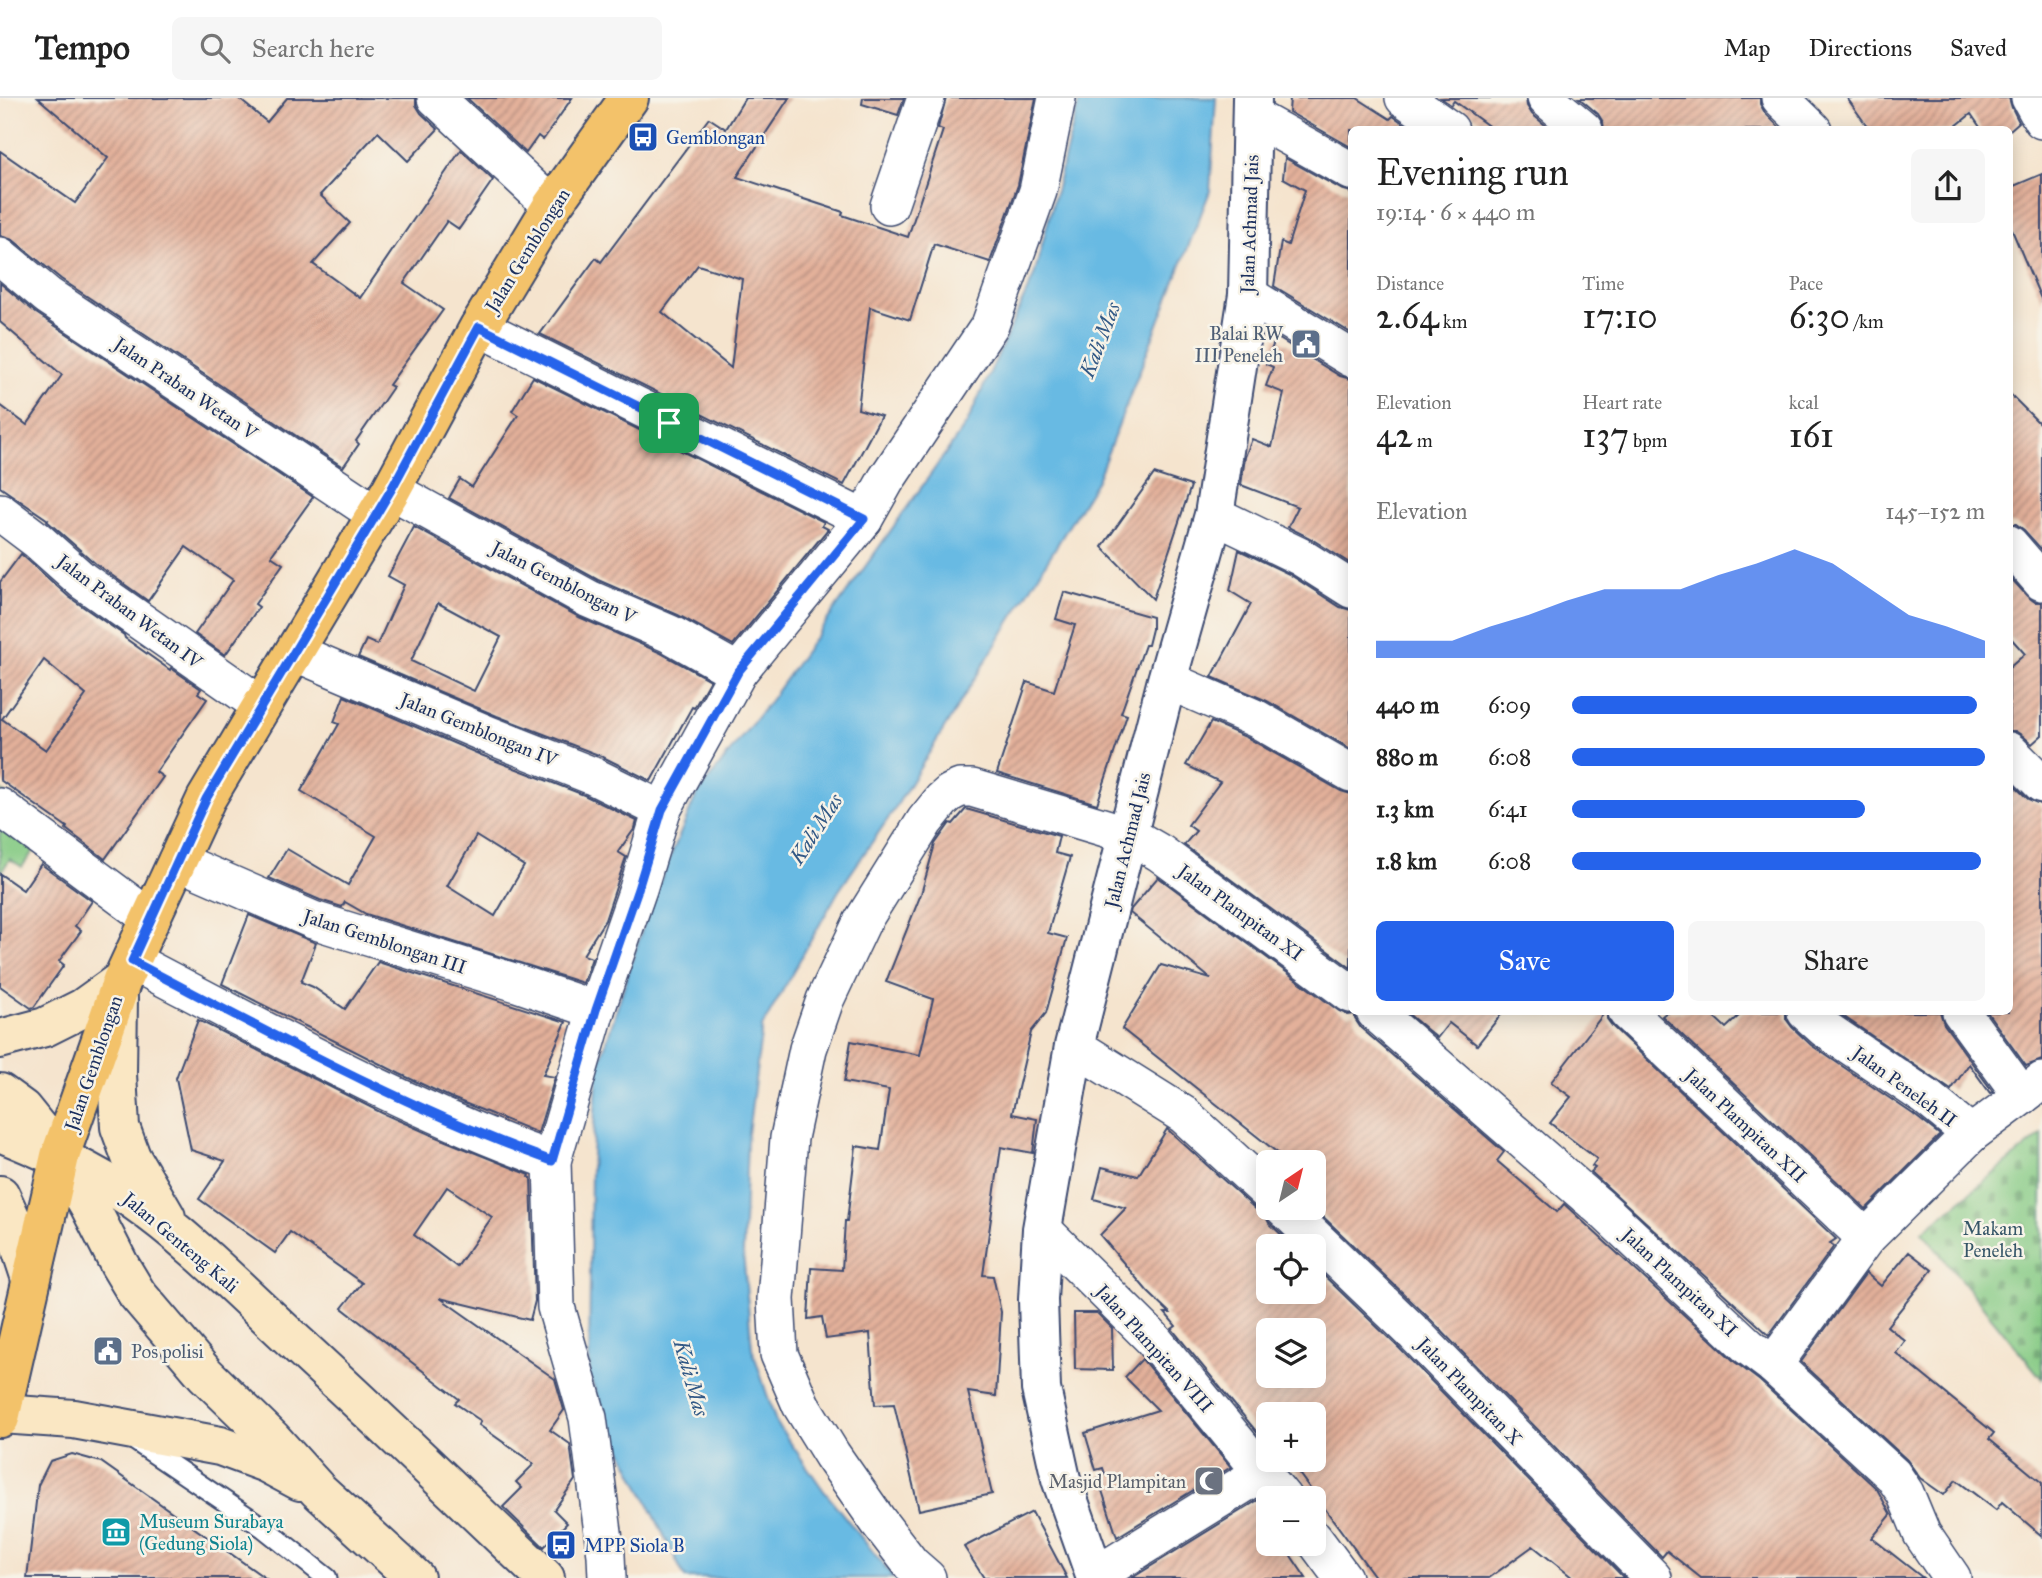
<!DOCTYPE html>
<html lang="en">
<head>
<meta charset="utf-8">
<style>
	:root { --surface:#fff; --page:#f6f6f6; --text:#222; --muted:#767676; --line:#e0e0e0; --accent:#2563eb }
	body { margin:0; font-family:"IM FELL Great Primer",serif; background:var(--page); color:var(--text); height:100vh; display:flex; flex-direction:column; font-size:26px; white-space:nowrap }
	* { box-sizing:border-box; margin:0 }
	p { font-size:23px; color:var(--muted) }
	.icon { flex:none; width:38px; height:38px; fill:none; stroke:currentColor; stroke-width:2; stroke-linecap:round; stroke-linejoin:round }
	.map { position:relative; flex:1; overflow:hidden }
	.side { position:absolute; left:1348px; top:28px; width:665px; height:889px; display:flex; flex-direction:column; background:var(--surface); border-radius:10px; box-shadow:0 4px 18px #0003 }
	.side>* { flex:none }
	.needle { width:46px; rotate:35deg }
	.controls { position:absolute; left:1256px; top:1052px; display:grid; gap:14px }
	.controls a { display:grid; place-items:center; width:70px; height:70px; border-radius:10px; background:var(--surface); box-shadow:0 4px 18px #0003; font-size:35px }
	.pin { position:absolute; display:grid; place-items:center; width:60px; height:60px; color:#fff; margin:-30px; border-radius:14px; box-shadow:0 4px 10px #0006 }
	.round { display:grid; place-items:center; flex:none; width:74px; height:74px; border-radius:10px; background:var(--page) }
	.overview { display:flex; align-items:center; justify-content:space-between; height:119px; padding:0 28px }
	h1 { font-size:38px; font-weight:600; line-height:52px }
	.stats { display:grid; grid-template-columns:repeat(3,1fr); gap:10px; height:119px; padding:7px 28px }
	.stats div { display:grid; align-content:center }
	.stats b { font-size:35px; font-weight:600 }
	.stats small { font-size:19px; font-weight:400 }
	.stats p { font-size:19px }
	.chart { height:196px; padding:14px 28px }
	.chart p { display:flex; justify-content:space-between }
	.chart svg { width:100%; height:126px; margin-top:7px; fill:var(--accent); opacity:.7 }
	.cta { display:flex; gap:14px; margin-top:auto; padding:14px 28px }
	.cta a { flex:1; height:80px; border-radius:10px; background:var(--accent); color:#fff; font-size:28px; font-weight:600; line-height:80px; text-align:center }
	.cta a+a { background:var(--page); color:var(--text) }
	ul { padding:0 28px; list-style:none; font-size:23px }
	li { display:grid; grid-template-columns:112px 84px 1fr; align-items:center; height:52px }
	li i { height:18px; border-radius:9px; background:var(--accent) }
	header { display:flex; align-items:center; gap:42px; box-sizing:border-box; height:98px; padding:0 35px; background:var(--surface); border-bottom:2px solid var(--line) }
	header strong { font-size:33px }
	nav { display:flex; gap:38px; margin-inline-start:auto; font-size:24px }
	.search { width:490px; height:63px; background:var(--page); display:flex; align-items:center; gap:18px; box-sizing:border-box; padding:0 24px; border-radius:10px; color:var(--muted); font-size:26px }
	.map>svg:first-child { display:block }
</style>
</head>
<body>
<header>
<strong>Tempo</strong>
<div class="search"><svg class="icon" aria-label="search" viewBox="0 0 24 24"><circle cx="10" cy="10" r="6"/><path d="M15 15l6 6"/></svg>Search here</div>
<nav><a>Map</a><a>Directions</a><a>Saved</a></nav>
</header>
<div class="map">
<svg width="2042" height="1480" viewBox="0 0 2042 1480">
	<defs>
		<pattern id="cemetery-stones" width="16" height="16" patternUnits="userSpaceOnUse" patternTransform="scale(1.75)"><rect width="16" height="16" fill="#85ca84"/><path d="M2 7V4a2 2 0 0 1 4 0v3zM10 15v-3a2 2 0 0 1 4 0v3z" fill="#6ca46f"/></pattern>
		<pattern id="building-hatch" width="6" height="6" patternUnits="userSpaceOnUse" patternTransform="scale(1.75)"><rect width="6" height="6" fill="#e3b09a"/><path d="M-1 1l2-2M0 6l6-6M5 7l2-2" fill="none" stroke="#b79081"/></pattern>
	</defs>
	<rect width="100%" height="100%" fill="#f7f3e8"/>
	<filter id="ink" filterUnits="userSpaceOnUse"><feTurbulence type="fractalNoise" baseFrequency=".0143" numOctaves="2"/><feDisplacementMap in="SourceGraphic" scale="14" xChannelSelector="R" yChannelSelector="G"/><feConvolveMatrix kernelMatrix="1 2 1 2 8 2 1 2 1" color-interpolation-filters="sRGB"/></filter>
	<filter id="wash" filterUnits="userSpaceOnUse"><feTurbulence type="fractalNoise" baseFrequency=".00686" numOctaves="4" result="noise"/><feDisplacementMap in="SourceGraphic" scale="28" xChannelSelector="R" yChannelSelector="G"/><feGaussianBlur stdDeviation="1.57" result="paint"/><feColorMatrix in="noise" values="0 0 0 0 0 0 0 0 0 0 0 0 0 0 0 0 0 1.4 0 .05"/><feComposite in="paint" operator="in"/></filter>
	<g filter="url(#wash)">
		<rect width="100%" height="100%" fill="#f5e4ce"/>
		<path fill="url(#cemetery-stones)" stroke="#507c71" stroke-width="2" d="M2042 1036V1281L1922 1134Z"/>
		<path fill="#85ca84" stroke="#507c71" stroke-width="2" d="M0 692 52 727 22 769 10 761 0 775Z"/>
		<path fill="#68bae3" stroke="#4274a0" stroke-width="2" d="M1080 0H1216L1210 93 1097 382 894 712 838 794 762 929 747 1043 743 1155 752 1250 776 1324 824 1393 894 1480H685L615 1338 589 1278 591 1071 598 970 650 807 696 698 772 600 967 325 1034 178Z"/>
		<g id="blocks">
			<g fill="url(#building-hatch)" fill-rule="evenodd">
				<path d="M38 0H238L267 24 287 0H416V7L421 15 438 31 408 63 378 34 320 97 350 125 313 166 360 200 461 52 493 82 459 131 447 123 404 185 443 212 389 287 393 289 356 343 359 346 343 369 61 181 13 142 0 138V53L75 105 108 60Z"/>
				<path d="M467 0H572L543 42 538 38 526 55Z"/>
				<path d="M745 0H789L737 79 843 114 842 117 908 139 943 32 938 30 946 0H1036L1018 87 990 164 934 146 910 222 870 209 858 311 881 318 844 387 540 236 596 160 601 164 709 20 726 31ZM698 167 742 181 731 270 662 214Z"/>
				<path d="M863 0H904L898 17 862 6Z"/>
				<path d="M1290 0H1357L1390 21 1393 18 1413 32H1351V49L1289 14Z"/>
				<path d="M1441 0H1526L1527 8 1532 16 1551 32H1494L1454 3 1451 7Z"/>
				<path d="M1579 0H1760V6L1765 15 1782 32H1604L1603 24 1598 16Z"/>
				<path d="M1847 0H2009L2012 10 2019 24 2010 32H1982L1971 16 1951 32H1870Z"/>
				<path d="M1285 60 1341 91 1351 94V235L1274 188 1281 144 1288 147 1305 92 1283 80Z"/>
				<path d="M2042 76V203L2009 125V90Z"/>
				<path d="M0 185 36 215 313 399 271 458 283 466 255 506 259 509 225 557 195 536 233 482 186 449 148 503 96 466 47 423 48 422 0 389V307L27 327 62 277 0 224Z"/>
				<path d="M1276 239 1340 278 1351 281V466L1310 440 1288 429 1298 409 1241 387 1245 359 1252 341 1272 349 1284 295 1266 288 1273 269 1266 266Z"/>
				<path d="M533 279 824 424 822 428 828 431 733 547 678 517 598 482 449 400 460 381 472 389 518 317 512 313Z"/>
				<path d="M2009 295 2042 328V452L2024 432 2016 426H2009Z"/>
				<path d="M1154 376 1191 388 1153 501 1102 449Z"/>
				<path d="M414 429 579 519 661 555 710 582 694 610 692 609 651 683 601 658 497 618 358 559 366 542 377 547 404 487 388 478ZM438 505 501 539 474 593 411 563Z"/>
				<path d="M1239 452 1289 476 1340 509 1351 512V651L1267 603 1212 579 1251 506 1230 493Z"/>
				<path d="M21 456 69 499 124 537 125 540 170 572 171 570 201 591 198 595 207 601 156 674 163 679 105 761 66 731 67 729 0 682V484ZM44 562 86 597 46 652 2 621Z"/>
				<path d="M2009 478 2027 498 2035 504H2042V637L2032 646 2023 638 2015 633H2009V570L2025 556 2009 538Z"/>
				<path d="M1064 494 1152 519V531L1148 547H1145L1121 615 1127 617 1097 706 997 675 1027 584 1054 593 1075 527 1056 521Z"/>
				<path d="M344 598 481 657 584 697 637 723 635 730 618 754 626 759 605 822 583 857 592 860 583 885 366 816 345 804 342 809 320 802 269 780 287 751 348 787 376 738 301 693 339 626 334 624ZM476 738 524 768 495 818 447 788Z"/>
				<path d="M1211 624 1248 640 1341 693 1351 696V870L1184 747 1196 733 1188 727 1220 684 1186 667Z"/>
				<path d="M2009 683 2028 701 2042 707V962L2026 968 1987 914H2009Z"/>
				<path d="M966 711 1059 738 1055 755 1070 759 1048 835 1067 840 1046 915 1031 934 1012 1016 1037 1021 1033 1055 1001 1049 983 1177 993 1178 1001 1214 996 1298 968 1294 992 1396 919 1412 894 1306 875 1307 870 1235 826 1241 822 1219 808 1221 811 1170 842 1172 845 1123H847L856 1048 880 1052 889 992 844 984 851 943 920 957 933 901 886 884 921 796 935 746 950 725 953 726Z"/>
				<path d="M41 766 92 803 75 828 81 833 59 863 64 867 34 909 31 910 0 888V776L23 792Z"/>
				<path d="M1158 779 1339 913 1348 917 1355 916V921L1361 930 1504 1054 1497 1063 1557 1114 1564 1106 1735 1264 1760 1283 1877 1391 1891 1417 1872 1440 1923 1480H1701L1667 1453 1662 1459 1430 1221 1314 1110V1064H1289L1122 931 1161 867 1211 881 1130 815 1131 811Z"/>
				<path d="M249 817 316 845 301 884 313 889 345 911 378 864 566 924 543 977 555 979 538 1035 452 1000 400 976 222 886Z"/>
				<path d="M1406 914H1503L1477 947 1449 925 1437 940Z"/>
				<path d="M1605 914H1607V921L1613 929 1836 1141 1830 1145 1834 1148 1769 1237 1591 1074 1595 1070 1592 1068 1597 1061 1550 1025 1571 999 1551 984Z"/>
				<path d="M1667 914H1709L1726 930 1743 914H1786V921L1792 929 1811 947 1913 1016 1940 1037 1866 1111 1662 918Z"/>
				<path d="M1837 914H1940L1944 926 1993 994 1990 995 1969 966 1951 992Z"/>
				<path d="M198 922 382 1015 436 1039 530 1077 529 1079 531 1080 535 1203 530 1222 440 1200 555 1281 564 1312 550 1332 570 1346 575 1382 554 1412 567 1425 544 1449 503 1409 522 1390 516 1384 534 1366 479 1327 481 1323 455 1305 459 1301 342 1210 362 1185 290 1134 275 1155 199 1101 225 1063 191 1052 176 980ZM447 1089 492 1119 457 1169 414 1137Z"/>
				<path d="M1167 1031 1260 1115H1264L1269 1125 1293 1148H1269V1194H1314V1168L1400 1251 1624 1480H1573L1533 1448 1489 1480H1376L1289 1362H1314V1316H1269V1349L1172 1231 1176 1228 1165 1215H1170L1148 1194 1100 1137 1126 1110 1094 1101 1102 1069 1138 1078ZM1269 1232H1314V1278H1269Z"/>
				<path d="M1909 1154 1932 1172 1887 1228 1905 1243 1896 1255 1994 1335 1989 1341 2042 1385V1438L2002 1404 1996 1412 1956 1382 1944 1397 1920 1380 1907 1362 1801 1264 1866 1175 1881 1188Z"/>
				<path d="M1074 1215H1097L1112 1230 1113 1272 1075 1271Z"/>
				<path d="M1142 1261 1231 1369 1117 1439 1098 1380 1105 1376 1103 1370 1096 1372 1085 1335 1158 1312 1125 1279Z"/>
				<path d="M72 1356 101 1364 265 1480H27L38 1387 50 1363Z"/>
				<path d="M1258 1402 1269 1415V1446H1283L1306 1480H1132Z"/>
				<path d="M1032 1414 1067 1480H984L964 1449Z"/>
			</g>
		</g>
	</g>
	<g filter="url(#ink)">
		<use href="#blocks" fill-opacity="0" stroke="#3c4a6f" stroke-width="2"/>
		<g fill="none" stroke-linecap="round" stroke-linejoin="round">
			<g stroke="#3c4a6f" stroke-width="23">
				<path id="service" d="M134 1342 264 1430 327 1480"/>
			</g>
			<g stroke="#3c4a6f" stroke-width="40">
				<g id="minor">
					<path d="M436 0 552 108"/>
					<path d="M1404 0 1450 32"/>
					<path d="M1546 0 1584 32"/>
					<path d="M1780 0 1813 32"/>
					<path d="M2030 0 2042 22"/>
					<path d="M1252 18 1351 73"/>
					<path d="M889 108 926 0"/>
					<path d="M0 158 48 198 376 416"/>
					<path d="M1248 197 1351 260"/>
					<path d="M479 229 864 421"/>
					<path d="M391 392 589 501 670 536 738 574"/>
					<path d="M0 414 37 442 83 483 262 608"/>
					<path d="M1214 417 1299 458 1351 491"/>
					<path d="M2009 446 2042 484"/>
					<path d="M294 554 489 637 593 678 662 712"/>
					<path d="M1167 582 1257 621 1351 675"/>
					<path d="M2009 653 2042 686"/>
					<path d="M0 709 151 821"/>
					<path d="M177 763 313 822 517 885 596 912"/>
					<path d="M132 863C270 935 405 1010 552 1063"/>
					<path d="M1375 914 1604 1113 1749 1249 1773 1267 1893 1377 1905 1395 1922 1436 1952 1480"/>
					<path d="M1627 914 1866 1140"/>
					<path d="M1806 914 1825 931 1926 999 1971 1036"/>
					<path d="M1961 914 2022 998"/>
					<path d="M1074 948 1184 1017 1269 1095"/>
					<path d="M1284 1110 1415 1236 1653 1480"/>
					<path d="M1042 1131 1152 1240 1283 1400"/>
					<path d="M1773 1267 1866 1140 1971 1036 2042 983"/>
					<path d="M1314 1441 1343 1480"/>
					<path d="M1095 1478 1263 1374"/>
					<path d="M607 1480 606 1457 588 1320 556 1209 552 1063 596 912 638 791 662 712 738 574 864 421 886 382 990 227 1038 93 1057 0"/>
					<path d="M927 1480 911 1466 878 1423 832 1357 801 1307 779 1256 776 1201 789 1040 808 951 825 902 862 824 925 723 942 702 950 695 960 690H972L1129 737 1160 755 1351 896"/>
				</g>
			</g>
			<g stroke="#3c4a6f" stroke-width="42">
				<path id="tertiary" d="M1096 1480 1061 1381 1041 1291 1038 1202 1042 1131 1074 948 1167 582 1214 417 1248 197 1252 0"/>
			</g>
			<g stroke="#3c4a6f" stroke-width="42">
				<g id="secondary">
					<path d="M118 900 117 976 120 1029 131 1059 166 1119"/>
					<path d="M0 941 45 929 83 910 122 882"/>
					<path d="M0 995 22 1011 60 1058 89 1107 119 1166 137 1196 205 1276 272 1341 318 1392 415 1480"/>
					<path d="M0 1034C46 1053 91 1072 132 1101 191 1142 242 1195 295 1244 379 1321 462 1401 545 1480"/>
					<path d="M0 1097 12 1123 31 1181"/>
					<path d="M1 1316 74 1321 220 1348 266 1365 300 1383"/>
				</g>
			</g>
			<g stroke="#3c4a6f" stroke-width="42">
				<path id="primary" d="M0 1320 60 1058 122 882 206 701 391 392 479 229 552 108 629 0"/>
			</g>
			<use href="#service" stroke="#fff" stroke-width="19"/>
			<use href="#minor" stroke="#fff" stroke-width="37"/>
			<use href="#tertiary" stroke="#fff" stroke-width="38"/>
			<use href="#secondary" stroke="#fae7c3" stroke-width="38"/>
			<use href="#primary" stroke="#f3c26a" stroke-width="38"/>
		</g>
	</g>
	<g fill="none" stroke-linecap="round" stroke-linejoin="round" filter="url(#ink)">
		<g stroke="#fff" stroke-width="14">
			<path id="route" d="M479 229 864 421 738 574 662 712 638 791 596 912 552 1063C405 1010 270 935 132 863L206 701 391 392Z"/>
		</g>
		<use href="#route" stroke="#2563eb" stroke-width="9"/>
	</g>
	<defs>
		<g id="bus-square" transform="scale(1.575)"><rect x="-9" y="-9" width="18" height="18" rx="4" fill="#1a4fb4" stroke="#f7f3e8"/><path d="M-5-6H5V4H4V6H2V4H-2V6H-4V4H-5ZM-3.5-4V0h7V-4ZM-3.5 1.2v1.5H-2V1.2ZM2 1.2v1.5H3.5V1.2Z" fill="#fff"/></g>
		<g id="civic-square" transform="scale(1.575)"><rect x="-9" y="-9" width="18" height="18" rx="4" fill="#5c6f8a" stroke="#f7f3e8"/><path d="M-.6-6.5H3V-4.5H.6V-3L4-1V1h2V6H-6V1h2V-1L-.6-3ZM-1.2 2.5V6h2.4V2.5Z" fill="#fff"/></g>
		<g id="mosque-square" transform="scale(1.575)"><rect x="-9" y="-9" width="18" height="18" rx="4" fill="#6b7280" stroke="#f7f3e8"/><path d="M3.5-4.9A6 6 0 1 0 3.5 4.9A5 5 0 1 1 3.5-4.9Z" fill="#fff"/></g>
		<g id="museum-square" transform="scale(1.575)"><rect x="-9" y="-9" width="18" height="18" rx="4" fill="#0f9aa8" stroke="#f7f3e8"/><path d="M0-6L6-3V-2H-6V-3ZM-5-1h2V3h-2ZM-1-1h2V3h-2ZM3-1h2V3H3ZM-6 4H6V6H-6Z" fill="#fff"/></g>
	</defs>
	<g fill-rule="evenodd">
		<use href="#bus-square" x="643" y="39"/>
		<use href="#civic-square" x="1306" y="246"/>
		<use href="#civic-square" x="108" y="1253"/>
		<use href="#mosque-square" x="1209" y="1383"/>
		<use href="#museum-square" x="116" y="1434"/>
		<use href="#bus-square" x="561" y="1447"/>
	</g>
	<g text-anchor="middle" stroke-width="5" stroke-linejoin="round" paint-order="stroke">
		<g font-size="19" fill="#164399" stroke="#f7f3e8" text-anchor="start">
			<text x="666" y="46">Gemblongan</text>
			<text x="584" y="1454">MPP Siola B</text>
		</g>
		<g font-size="19" fill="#1b2f5e" stroke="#f7f3e8">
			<text transform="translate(1249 126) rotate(-88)" y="7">Jalan Achmad Jais</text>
			<text transform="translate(527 152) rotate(-58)" y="7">Jalan Gemblongan</text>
			<text transform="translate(186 290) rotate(34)" y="7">Jalan Praban Wetan V</text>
			<text transform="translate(564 484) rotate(27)" y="7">Jalan Gemblongan V</text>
			<text transform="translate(130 513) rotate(37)" y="7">Jalan Praban Wetan IV</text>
			<text transform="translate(479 631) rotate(22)" y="7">Jalan Gemblongan IV</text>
			<text transform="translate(1127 742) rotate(-76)" y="7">Jalan Achmad Jais</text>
			<text transform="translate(1241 814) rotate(36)" y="7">Jalan Plampitan XI</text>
			<text transform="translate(385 843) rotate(18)" y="7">Jalan Gemblongan III</text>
			<text transform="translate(93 965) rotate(-71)" y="7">Jalan Gemblongan</text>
			<text transform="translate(1905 988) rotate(36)" y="7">Jalan Peneleh II</text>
			<text transform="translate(1746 1027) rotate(43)" y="7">Jalan Plampitan XII</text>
			<text transform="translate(181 1144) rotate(40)" y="7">Jalan Genteng Kali</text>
			<text transform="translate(1680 1184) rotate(43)" y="7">Jalan Plampitan XI</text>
			<text transform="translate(1155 1250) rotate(48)" y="7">Jalan Plampitan VIII</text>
			<text transform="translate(1470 1293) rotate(46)" y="7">Jalan Plampitan X</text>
		</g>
		<g font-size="19" fill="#4e5e75" stroke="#f7f3e8" text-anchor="end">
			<text x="1283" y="242">Balai RW<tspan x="1283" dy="22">III Peneleh</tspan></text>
			<text x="131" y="1260" text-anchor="start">Pos polisi</text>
		</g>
		<g font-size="19" fill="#365668" stroke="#f7f3e8">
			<text x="1993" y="1137">Makam<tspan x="1993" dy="22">Peneleh</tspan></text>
		</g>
		<g font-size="19" fill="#5b616d" stroke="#f7f3e8" text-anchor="end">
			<text x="1186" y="1390">Masjid Plampitan</text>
		</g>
		<g font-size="19" fill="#0d838f" stroke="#f7f3e8" text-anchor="start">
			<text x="139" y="1430">Museum Surabaya<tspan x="139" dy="22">(Gedung Siola)</tspan></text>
		</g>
		<g font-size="21" font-style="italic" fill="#325986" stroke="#f7f3e8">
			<text transform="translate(1100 242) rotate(-69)" y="7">Kali Mas</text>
			<text transform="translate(816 731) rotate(-57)" y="7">Kali Mas</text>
			<text transform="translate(691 1280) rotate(74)" y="7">Kali Mas</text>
		</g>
	</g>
</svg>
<div class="controls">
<a><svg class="needle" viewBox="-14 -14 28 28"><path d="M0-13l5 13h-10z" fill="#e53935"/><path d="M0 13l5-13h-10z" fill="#767676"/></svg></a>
<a><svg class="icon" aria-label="locate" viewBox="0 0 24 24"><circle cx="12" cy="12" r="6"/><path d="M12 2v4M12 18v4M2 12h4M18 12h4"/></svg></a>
<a><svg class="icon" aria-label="layers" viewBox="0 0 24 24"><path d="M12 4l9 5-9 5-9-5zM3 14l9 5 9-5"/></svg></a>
<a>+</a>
<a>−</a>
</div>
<div class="pin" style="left:669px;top:325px;background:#1e9e55"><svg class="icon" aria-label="arrive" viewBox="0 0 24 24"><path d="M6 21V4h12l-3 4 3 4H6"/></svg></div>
<section class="side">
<div class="overview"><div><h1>Evening run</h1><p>19:14 · 6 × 440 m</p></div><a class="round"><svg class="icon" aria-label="share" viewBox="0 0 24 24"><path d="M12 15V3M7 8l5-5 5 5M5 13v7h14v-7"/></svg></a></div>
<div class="stats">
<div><p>Distance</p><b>2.64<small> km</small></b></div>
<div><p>Time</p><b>17:10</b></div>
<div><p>Pace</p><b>6:30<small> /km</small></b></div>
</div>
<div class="stats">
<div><p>Elevation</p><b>42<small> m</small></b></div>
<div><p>Heart rate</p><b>137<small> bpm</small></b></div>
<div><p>kcal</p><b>161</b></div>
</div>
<div class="chart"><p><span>Elevation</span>145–152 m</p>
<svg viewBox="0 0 160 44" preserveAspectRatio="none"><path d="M0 44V38L10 38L20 38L30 33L40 29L50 24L60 20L70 20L80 20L90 15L100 11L110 6L120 11L130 20L140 29L150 33L160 38V44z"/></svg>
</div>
<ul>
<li><b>440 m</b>6:09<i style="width:98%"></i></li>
<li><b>880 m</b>6:08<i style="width:100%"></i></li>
<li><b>1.3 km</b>6:41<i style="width:71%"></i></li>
<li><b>1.8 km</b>6:08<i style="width:99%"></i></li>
</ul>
<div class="cta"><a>Save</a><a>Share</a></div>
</section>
</div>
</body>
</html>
